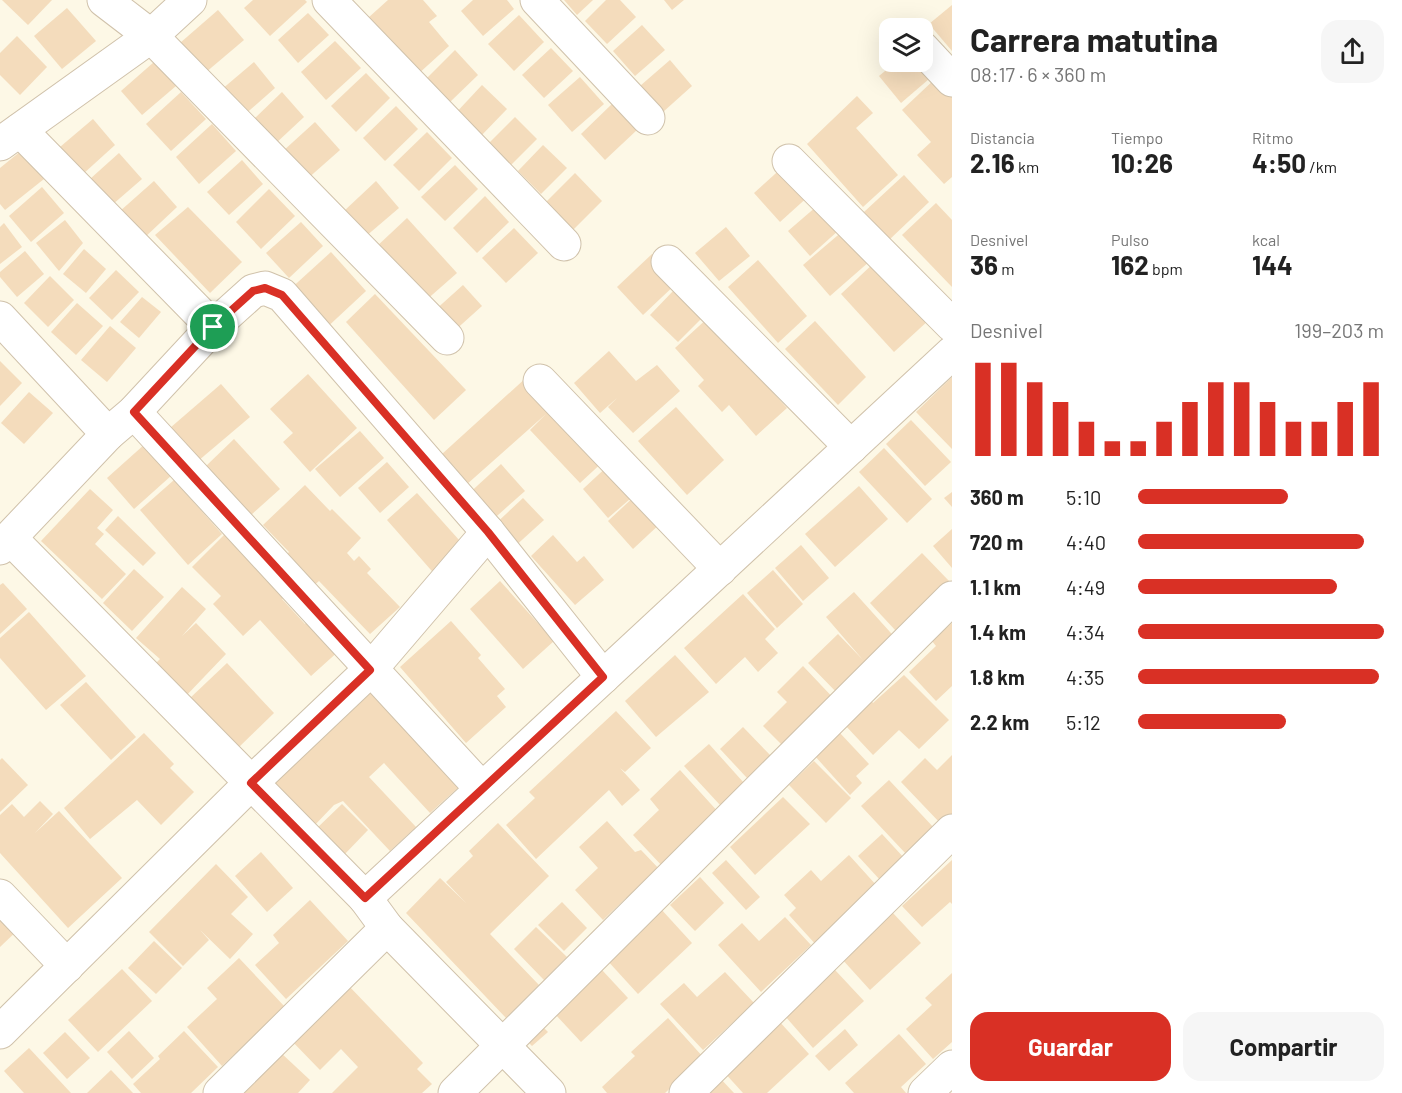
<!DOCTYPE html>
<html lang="es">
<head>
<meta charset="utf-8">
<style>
	:root { --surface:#fff; --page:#f6f6f6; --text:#222; --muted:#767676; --accent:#d93025 }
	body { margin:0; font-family:Barlow,sans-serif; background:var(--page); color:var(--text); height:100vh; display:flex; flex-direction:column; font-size:22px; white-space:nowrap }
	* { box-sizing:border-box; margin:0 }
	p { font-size:20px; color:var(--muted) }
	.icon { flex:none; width:33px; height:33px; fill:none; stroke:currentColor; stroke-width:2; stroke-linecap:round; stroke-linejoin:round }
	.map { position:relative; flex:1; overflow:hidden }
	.sheet { display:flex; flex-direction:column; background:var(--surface); width:450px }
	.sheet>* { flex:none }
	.tools { position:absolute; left:879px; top:18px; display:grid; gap:12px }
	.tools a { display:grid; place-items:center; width:54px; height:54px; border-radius:12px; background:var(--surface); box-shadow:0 6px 24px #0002; font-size:30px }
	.pin { position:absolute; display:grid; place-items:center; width:51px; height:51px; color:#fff; margin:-26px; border:3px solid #fff; border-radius:50%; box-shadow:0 2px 6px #0007 }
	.round { display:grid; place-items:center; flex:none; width:63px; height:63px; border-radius:18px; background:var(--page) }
	.summary { display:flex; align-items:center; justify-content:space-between; height:102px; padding:0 18px }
	h1 { font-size:33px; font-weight:700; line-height:45px }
	.stats { display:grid; grid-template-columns:repeat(3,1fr); gap:9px; height:102px; padding:6px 18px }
	.stats div { display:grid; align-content:center }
	.stats b { font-size:26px; font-weight:700 }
	.stats small { font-size:16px; font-weight:400 }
	.stats p { font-size:16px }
	.chart { height:168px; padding:12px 18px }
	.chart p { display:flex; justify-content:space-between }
	.chart svg { width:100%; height:108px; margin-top:6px; stroke:var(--accent); stroke-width:6 }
	.primary-button { display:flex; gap:12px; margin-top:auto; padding:12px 18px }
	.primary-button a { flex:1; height:69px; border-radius:18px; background:var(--accent); color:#fff; font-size:24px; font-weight:700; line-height:69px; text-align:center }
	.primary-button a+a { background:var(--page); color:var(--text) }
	ul { padding:0 18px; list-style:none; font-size:20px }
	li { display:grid; grid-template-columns:96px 72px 1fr; align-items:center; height:45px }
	li i { height:15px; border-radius:8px; background:var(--accent) }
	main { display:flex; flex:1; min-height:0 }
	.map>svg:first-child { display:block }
</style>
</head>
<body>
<main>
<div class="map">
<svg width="952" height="1093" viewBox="0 0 952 1093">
	<rect width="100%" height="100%" fill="#fdf8e6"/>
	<g fill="#f4dcbc">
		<path d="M2 0H52L28 25Z"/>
		<path d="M253 0H305L307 2 270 36 244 8Z"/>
		<path d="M388 0H423L437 16 429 22 449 46 417 75 368 18Z"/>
		<path d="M473 0H507L514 9 483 36 461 11Z"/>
		<path d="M564 0H593L577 15Z"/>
		<path d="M606 0H620L636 17 607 44 585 21Z"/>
		<path d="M664 0H684L672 10Z"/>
		<path d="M952 5V51L929 24Z"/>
		<path d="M67 8 96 41 62 69 34 36Z"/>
		<path d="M218 10 244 40 205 73 180 43Z"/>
		<path d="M308 13 329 35 298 63 278 40Z"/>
		<path d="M519 15 544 42 514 71 488 44Z"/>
		<path d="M642 25 665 50 635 76 613 51Z"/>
		<path d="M17 36 47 67 20 95 0 75V53Z"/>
		<path d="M335 41 361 68 326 100 301 72Z"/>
		<path d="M551 48 573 71 544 98 522 75Z"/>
		<path d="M455 50 478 75 450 102 427 78Z"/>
		<path d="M670 60 692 86 663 112 640 86Z"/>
		<path d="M154 62 176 86 142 115 121 91Z"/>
		<path d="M254 62 275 88 243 116 221 90Z"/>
		<path d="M896 62H914L929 79 901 103 879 76Z"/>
		<path d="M366 73 390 98 356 132 331 106Z"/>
		<path d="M580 77 604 104 572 132 548 105Z"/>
		<path d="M936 78 952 95V177L944 184 917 155 931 142 902 110Z"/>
		<path d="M482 85 507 109 478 139 454 115Z"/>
		<path d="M181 92 206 119 171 151 146 124Z"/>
		<path d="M282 92 304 117 274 145 252 121Z"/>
		<path d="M857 96 873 113 856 128 898 175 863 207 807 144Z"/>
		<path d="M613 103 638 129 605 160 581 134Z"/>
		<path d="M396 106 418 129 385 161 363 138Z"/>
		<path d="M515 117 537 139 508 168 487 145Z"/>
		<path d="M93 119 115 145 83 174 60 147Z"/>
		<path d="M315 122 340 150 306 180 282 152Z"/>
		<path d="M212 124 236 151 199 184 176 157Z"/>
		<path d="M427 132 452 158 419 191 393 165Z"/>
		<path d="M543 145 567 168 541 194 518 171Z"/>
		<path d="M21 151 44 179 5 210 0 204V168Z"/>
		<path d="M119 153 142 179 112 205 90 179Z"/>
		<path d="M242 160 263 184 229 215 207 192Z"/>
		<path d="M455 165 478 189 445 221 421 197Z"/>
		<path d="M785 165 811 194 780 222 754 193Z"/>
		<path d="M575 173 602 201 571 232 544 204Z"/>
		<path d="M904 175 929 202 889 240 864 212Z"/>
		<path d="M154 181 177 207 143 239 119 212Z"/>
		<path d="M376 181 399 208 365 237 343 212Z"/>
		<path d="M42 187 64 213 31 242 9 216Z"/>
		<path d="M269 189 295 216 261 249 236 222Z"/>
		<path d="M485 196 509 222 477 253 453 228Z"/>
		<path d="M936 203 952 220V287L902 235Z"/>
		<path d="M817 206 839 230 810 256 788 231Z"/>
		<path d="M188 207 242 262 210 293 155 235Z"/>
		<path d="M407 218 457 273 424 302 374 249Z"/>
		<path d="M65 220 83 243 59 271 36 243Z"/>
		<path d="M301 222 323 246 289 278 266 253Z"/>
		<path d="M4 223 22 247 0 264V227Z"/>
		<path d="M726 227 750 256 719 281 695 253Z"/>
		<path d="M514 228 538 253 506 283 482 258Z"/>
		<path d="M844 230 870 261 830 296 803 265Z"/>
		<path d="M84 249 106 269 86 293 63 274Z"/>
		<path d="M25 251 44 274 17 297 0 277V272Z"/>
		<path d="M331 252 366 291 322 332 287 292Z"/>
		<path d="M652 254 679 281 643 315 617 287Z"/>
		<path d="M758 260 807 316 778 343 728 287Z"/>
		<path d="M876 261 930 319 894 352 841 294Z"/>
		<path d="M116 270 139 292 112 320 89 298Z"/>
		<path d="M50 276 74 300 48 327 24 303Z"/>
		<path d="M463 285 482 306 452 333 433 312Z"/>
		<path d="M675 289 703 317 678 342 650 315Z"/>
		<path d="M375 294 466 390 434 420 346 322Z"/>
		<path d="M142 297 161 312 139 338 120 322Z"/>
		<path d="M77 303 103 326 76 355 51 332Z"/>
		<path d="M710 316 735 351 787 408 756 436 729 405 722 412 698 386 704 380 675 348Z"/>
		<path d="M815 321 866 377 838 405 785 349Z"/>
		<path d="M110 326 136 348 107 382 81 360Z"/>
		<path d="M609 351 636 381 657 365 680 391 633 433 608 407 617 398 600 413 574 383Z"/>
		<path d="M0 361 22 383 0 406Z"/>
		<path d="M308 374 357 428 310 472 283 442 293 433 270 409Z"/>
		<path d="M528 376 606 459 580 483 530 430 546 414 457 493 431 464Z"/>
		<path d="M952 377V449L916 412Z"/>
		<path d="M221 384 250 417 198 461 170 428Z"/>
		<path d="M29 392 53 413 24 444 1 423Z"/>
		<path d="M676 407 724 460 687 495 638 441Z"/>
		<path d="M911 420 951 462 925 486 886 444Z"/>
		<path d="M360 431 384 458 340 497 315 469Z"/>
		<path d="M234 439 280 489 251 515 206 466Z"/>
		<path d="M145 444 172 475 134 509 107 478Z"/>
		<path d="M884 448 932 499 907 523 859 472Z"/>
		<path d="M387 462 409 487 380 513 358 488Z"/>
		<path d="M611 463 637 493 608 518 583 489Z"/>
		<path d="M501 464 525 491 489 523 465 497Z"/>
		<path d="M174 480 222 534 188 565 140 510Z"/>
		<path d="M305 485 330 511 332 509 361 538 347 553 354 561 359 556 371 569 367 573 400 607 370 634 319 581 311 588 283 558 289 552 263 525Z"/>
		<path d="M859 486 888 519 835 567 805 534Z"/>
		<path d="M90 489 113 510 97 528 104 534 95 544 126 574 102 599 41 541Z"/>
		<path d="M952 492V507L944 498Z"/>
		<path d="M417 493 468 550 438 578 387 520Z"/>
		<path d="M638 493 663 521 633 549 608 521Z"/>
		<path d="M523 498 544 520 512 549 492 527Z"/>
		<path d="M118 516 156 553 143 566 105 530Z"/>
		<path d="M952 529V568L933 546Z"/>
		<path d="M228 531 288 593 282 599 305 624 312 618 341 649 311 676 260 620 243 636 213 604 221 596 192 567Z"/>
		<path d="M553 535 577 562 584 556 604 580 575 605 531 556Z"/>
		<path d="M801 545 829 578 803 601 775 568Z"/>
		<path d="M922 553 950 582 896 631 870 603Z"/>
		<path d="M134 569 164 597 132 631 103 603Z"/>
		<path d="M773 570 803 604 777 628 747 593Z"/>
		<path d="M500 581 554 641 523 669 470 609Z"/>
		<path d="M3 583 27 609 0 634V585Z"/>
		<path d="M182 587 206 609 182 636 196 623 226 654 183 699 152 667 160 659 136 638Z"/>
		<path d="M854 592 899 642 841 697 808 663 838 634 863 660 826 617Z"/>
		<path d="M743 594 775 629 765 639 778 653 758 672 745 657 716 684 684 648Z"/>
		<path d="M29 612 86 676 46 710 0 658V638Z"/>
		<path d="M451 621 481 655 478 658 505 689 497 696 506 707 466 743 400 667Z"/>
		<path d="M952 623V686L936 701 909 672 936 646 932 641Z"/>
		<path d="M675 655 709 692 656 737 625 701Z"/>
		<path d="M227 663 274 713 236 750 189 699Z"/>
		<path d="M803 666 838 703 785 748 763 726 787 702 777 692Z"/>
		<path d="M904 675 949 720 919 749 899 730 873 755 845 725 871 700 873 703Z"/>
		<path d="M86 682 136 737 111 760 60 705Z"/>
		<path d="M375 689 460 786 430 813 384 763 369 777 416 827 390 851 343 801 334 805 312 828 272 785Z"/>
		<path d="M616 711 651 748 625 772 620 768 640 790 622 806 609 790 536 859 506 825 535 798 529 792Z"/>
		<path d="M743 727 771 756 747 778 720 749Z"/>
		<path d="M839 732 869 764 856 776 862 783 850 795 814 755Z"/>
		<path d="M144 733 174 764 170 768 194 792 161 825 137 800 90 839 64 808Z"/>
		<path d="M709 744 744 783 720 805 684 766Z"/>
		<path d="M952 755V815L942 825 901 782 925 758 937 770Z"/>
		<path d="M2 758 28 785 0 812V760Z"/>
		<path d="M814 761 851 798 826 823 789 785Z"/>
		<path d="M680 770 720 814 664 868 633 835 659 810 650 799Z"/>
		<path d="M889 780 935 829 907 855 861 806Z"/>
		<path d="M783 797 810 824 755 875 730 847Z"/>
		<path d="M40 801 53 814 35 833 59 811 122 878 68 928 0 853V815L12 804 24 817Z"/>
		<path d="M342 804 368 830 342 857 315 830Z"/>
		<path d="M607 821 635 852 641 850 662 872 629 902 626 898 603 920 575 890 598 868 579 847Z"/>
		<path d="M498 823 549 876 490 934 539 985 506 1018 406 913 440 878 466 903 446 882 473 856 469 851Z"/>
		<path d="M882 834 905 859 881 881 858 856Z"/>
		<path d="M261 852 293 888 267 912 235 876Z"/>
		<path d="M849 855 877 886 818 947 789 915 796 908 784 895 811 870 821 881Z"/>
		<path d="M726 860 760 897 746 910 712 873Z"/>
		<path d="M952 860V904L950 902 922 927 902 906Z"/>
		<path d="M216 864 248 897 231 914 253 934 230 959 200 930 209 940 183 966 149 932Z"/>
		<path d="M700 877 724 903 695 931 670 905Z"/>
		<path d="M310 900 348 941 286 999 255 965 279 943 273 935Z"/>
		<path d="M562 902 587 928 564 951 538 925Z"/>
		<path d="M0 905 21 927 0 947Z"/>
		<path d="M660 908 692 943 638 994 606 959Z"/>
		<path d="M892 912 921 943 870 990 841 958Z"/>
		<path d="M785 917 811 945 761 992 718 945 742 923 759 941Z"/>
		<path d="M536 927 567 957 544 980 514 949Z"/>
		<path d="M154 941 182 968 156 994 128 968Z"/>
		<path d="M239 958 285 1007 222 1066 187 1027 217 999 207 988Z"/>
		<path d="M122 969 152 1001 98 1052 68 1020Z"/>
		<path d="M602 970 628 998 581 1042 555 1014Z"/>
		<path d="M835 970 864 1001 813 1048 785 1016Z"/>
		<path d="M725 972 754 1003 703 1050 660 1004 684 983 697 997Z"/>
		<path d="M952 973V1042L933 1059 906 1029 932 1005 925 998Z"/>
		<path d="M346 983 423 1063 417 1069 432 1084 422 1093H332L358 1067 341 1049 320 1070 289 1038Z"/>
		<path d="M668 1018 703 1057 665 1093H607L602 1087 635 1056 631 1052Z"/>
		<path d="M778 1020 809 1054 767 1093H743L723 1071Z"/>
		<path d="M539 1023 548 1032 532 1046 523 1037Z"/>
		<path d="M845 1029 858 1045 829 1071 815 1056Z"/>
		<path d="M129 1031 154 1058 132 1079 107 1052Z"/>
		<path d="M184 1031 218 1067 191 1093H141L133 1084 160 1059 158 1056Z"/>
		<path d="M65 1032 90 1058 67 1079 43 1053Z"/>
		<path d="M899 1034 926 1064 901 1087 906 1093H854L845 1083Z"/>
		<path d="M29 1048 71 1093H24L4 1071Z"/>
		<path d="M280 1052 310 1080 298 1093H230Z"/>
		<path d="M111 1070 133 1093H87Z"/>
		<path d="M719 1077 734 1093H702Z"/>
	</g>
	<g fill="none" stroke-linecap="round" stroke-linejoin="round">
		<g stroke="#d0c2ab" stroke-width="35">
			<g id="minor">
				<path d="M104 0 151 36 447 338"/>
				<path d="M329 0 564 244"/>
				<path d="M537 0 648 118"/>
				<path d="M922 48 952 80"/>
				<path d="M20 130 213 327"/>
				<path d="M0 144 151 36 190 0"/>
				<path d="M789 161 952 325"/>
				<path d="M668 262 851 447"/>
				<path d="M0 318 108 434"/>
				<path d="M540 381 720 569"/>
				<path d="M134 412 482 789"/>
				<path d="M10 538 365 898 387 928 549 1093"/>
				<path d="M0 548 108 434 134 412 213 327 253 291 265 288 282 295 488 532 603 677"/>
				<path d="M0 896 67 966"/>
				<path d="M365 898 952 353"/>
				<path d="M0 1032 251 783 370 670 488 532"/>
				<path d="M220 1093 387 928"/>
				<path d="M455 1093 952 598"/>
				<path d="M686 1093 952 831"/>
				<path d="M925 1093 952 1067"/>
			</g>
		</g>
		<use href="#minor" stroke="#fff" stroke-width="33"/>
	</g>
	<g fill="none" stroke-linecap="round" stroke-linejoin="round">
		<g stroke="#fff" stroke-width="12">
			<path id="route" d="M265 288 282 295 488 532 603 677 365 898 251 783 370 670 134 412 213 327 253 291Z"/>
		</g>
		<use href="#route" stroke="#d93025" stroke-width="8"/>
	</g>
</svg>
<div class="tools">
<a><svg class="icon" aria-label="layers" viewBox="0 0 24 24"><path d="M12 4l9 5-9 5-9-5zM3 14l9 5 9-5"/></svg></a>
</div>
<div class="pin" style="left:213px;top:327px;background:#1e9e55"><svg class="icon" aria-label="arrive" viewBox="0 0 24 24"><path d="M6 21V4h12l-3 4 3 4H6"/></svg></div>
</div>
<section class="sheet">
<div class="summary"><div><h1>Carrera matutina</h1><p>08:17 · 6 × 360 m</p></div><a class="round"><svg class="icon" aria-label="share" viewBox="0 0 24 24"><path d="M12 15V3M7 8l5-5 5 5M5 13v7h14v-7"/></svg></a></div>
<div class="stats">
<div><p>Distancia</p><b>2.16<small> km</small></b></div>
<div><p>Tiempo</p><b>10:26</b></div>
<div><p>Ritmo</p><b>4:50<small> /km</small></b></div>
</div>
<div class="stats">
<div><p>Desnivel</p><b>36<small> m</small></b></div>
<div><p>Pulso</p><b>162<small> bpm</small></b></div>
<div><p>kcal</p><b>144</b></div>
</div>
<div class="chart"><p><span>Desnivel</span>199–203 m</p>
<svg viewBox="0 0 160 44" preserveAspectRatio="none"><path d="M5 44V6M15 44V6M25 44V14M35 44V22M45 44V30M55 44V38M65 44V38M75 44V30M85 44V22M95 44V14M105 44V14M115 44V22M125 44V30M135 44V30M145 44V22M155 44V14"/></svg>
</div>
<ul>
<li><b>360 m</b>5:10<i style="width:61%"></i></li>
<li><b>720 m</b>4:40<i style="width:92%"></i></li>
<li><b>1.1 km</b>4:49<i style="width:81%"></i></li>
<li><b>1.4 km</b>4:34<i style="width:100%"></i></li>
<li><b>1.8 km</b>4:35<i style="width:98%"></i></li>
<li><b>2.2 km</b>5:12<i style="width:60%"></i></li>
</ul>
<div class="primary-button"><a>Guardar</a><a>Compartir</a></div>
</section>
</main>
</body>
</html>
